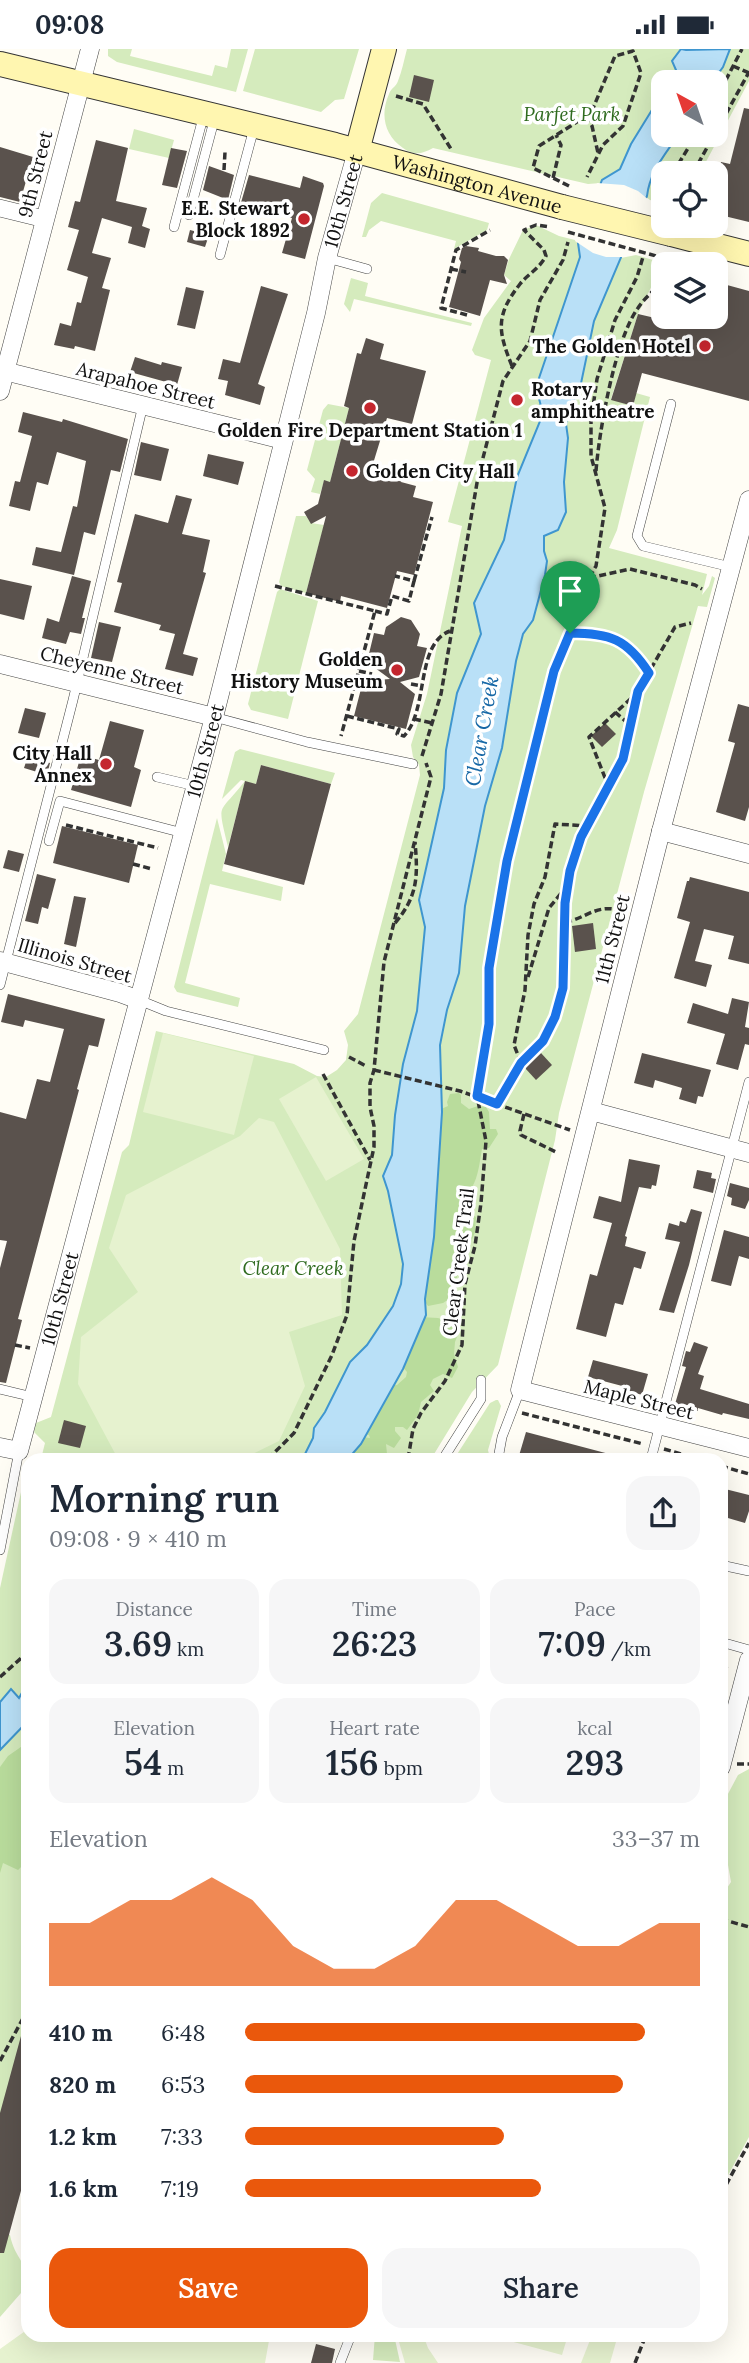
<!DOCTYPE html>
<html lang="en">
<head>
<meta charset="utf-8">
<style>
	:root { --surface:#fff; --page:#f6f6f7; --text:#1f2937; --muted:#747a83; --accent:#ea580c }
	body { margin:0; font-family:Lora,serif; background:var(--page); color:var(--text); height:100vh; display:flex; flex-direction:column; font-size:26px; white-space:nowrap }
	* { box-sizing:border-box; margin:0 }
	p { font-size:23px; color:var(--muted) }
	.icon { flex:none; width:38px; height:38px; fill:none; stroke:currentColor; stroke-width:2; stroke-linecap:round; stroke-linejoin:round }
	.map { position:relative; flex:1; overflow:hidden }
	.side { position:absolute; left:21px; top:1404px; width:707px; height:889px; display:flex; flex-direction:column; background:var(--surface); border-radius:21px; box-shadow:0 7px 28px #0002 }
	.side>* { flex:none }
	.needle { width:46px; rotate:320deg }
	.buttons { position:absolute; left:651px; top:21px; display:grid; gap:14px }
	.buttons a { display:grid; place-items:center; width:77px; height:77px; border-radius:14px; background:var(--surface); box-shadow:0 7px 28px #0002; font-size:35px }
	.pin { position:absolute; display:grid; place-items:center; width:60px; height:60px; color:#fff; margin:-72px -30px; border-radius:50% 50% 50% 0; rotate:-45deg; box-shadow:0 0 7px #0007 }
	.pin .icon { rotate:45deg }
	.round { display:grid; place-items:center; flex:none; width:74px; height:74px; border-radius:21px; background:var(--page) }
	.summary { display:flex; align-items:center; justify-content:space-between; height:119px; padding:0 28px }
	h1 { font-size:38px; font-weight:600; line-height:52px }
	.figures { display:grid; grid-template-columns:repeat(3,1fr); gap:10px; height:119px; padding:7px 28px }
	.figures div { display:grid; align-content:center; border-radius:18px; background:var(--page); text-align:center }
	.figures b { font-size:35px; font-weight:600 }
	.figures small { font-size:19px; font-weight:400 }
	.figures p { font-size:19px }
	.chart { height:196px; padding:14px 28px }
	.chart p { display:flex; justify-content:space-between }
	.chart svg { width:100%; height:126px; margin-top:7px; fill:var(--accent); opacity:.7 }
	.button { display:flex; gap:14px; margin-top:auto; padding:14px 28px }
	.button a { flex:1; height:80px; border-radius:21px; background:var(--accent); color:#fff; font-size:28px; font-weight:600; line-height:80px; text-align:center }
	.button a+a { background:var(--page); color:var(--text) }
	ul { padding:0 28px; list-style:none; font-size:23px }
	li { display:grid; grid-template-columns:112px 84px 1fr; align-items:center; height:52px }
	li i { height:18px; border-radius:9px; background:var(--accent) }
	.status { display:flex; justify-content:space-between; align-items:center; height:49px; padding:0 35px; background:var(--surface); direction:ltr }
	.status svg { height:19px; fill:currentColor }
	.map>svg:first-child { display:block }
</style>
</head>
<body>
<div class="status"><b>09:08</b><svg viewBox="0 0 49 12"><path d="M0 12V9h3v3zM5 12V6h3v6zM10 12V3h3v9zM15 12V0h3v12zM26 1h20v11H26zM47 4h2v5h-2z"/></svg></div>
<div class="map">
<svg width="749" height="2314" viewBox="0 0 749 2314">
	<rect width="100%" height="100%" fill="#fffdf5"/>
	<g fill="#d5ebbd">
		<path d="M108 0H132L130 7 212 27 215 16 227 19 231 0H248L236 43 117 13 108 7Z"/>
		<path d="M255 0H359L344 50 335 51 321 63 243 42Z"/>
		<path d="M407 0H681L672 12 676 21 669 33H663V43L631 95 620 120 601 134 588 135 433 99C422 105 414 107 403 99 384 86 380 65 389 45 391 39 396 38 398 32 402 22 404 11 407 0Z"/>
		<path d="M730 0H749V32L700 124H663V155L650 151 646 148C653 119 663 110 678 86H716V33H712L723 18Z"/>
		<path d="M134 80 174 91 169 109 129 100Z"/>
		<path d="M382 144 489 174 487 181 454 200 456 192 381 172 369 181 366 188H362L371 154Z"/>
		<path d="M536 176 559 187 575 191 581 197 621 209 636 206 663 214 638 265 611 350 633 357 636 344 650 348 617 481 609 499 707 525 702 546 709 537 712 527 715 529 707 558 698 557 644 743 559 1064 555 1091 498 1316 472 1343 431 1410H41L45 1394 34 1383 36 1374 51 1368 122 1103 129 1096 156 982 294 1015 317 1027 326 1028 337 1021 346 1011 348 996 344 982 358 965 420 726 419 716 413 708 411 696 427 645 462 477 448 473 491 311 475 306 472 301 484 269 511 232 504 226 509 210 523 181Z"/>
		<path d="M351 229 368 234 365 247 472 274 471 277 354 250 350 263 344 255Z"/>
		<path d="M328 355 349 359 330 433 324 432 320 445 311 443 315 430 307 421 323 361Z"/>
		<path d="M296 467H306L311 474 324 476 306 544 281 537 279 533Z"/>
		<path d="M280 540 318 552 288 670 251 661 248 655 277 543Z"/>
		<path d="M240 700 335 724 331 735 261 716 256 735 245 733 228 798C217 751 218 767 245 732L241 731 222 750 235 703Z"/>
		<path d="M217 769 226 805 222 822 283 838 281 852 210 835 185 934 240 949 238 958 177 943 174 938Z"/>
		<path d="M496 1351H498L501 1357 488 1401 490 1410H454L490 1354Z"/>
		<path d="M21 1443H28V2067L0 2168V1539Z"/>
		<path d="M749 1720V2088L721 2139V1848L731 1833 728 1816 721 1815V1758L738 1726Z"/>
		<path d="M0 2184 10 2186C15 2211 28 2212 28 2236L0 2268Z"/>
		<path d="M375 2286H394L400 2313 373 2311Z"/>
	</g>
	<g fill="#b9dc9c">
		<path d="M459 1044 461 1046V1054L469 1060 478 1057 486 1058 489 1063 490 1080H496L498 1085 489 1099 482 1100C479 1116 478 1137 464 1147 463 1158 467 1162 476 1168L475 1183 469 1198 458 1204V1210L464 1214 458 1224 452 1248 443 1254 428 1257 422 1248 434 1118 439 1117 434 1112 439 1061 448 1057 447 1053 450 1045Z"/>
		<path d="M420 1268 438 1269 457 1275 460 1280 455 1293 454 1305 458 1318 452 1329 443 1325 433 1330 430 1336 434 1342 421 1353 418 1366 407 1381 403 1378H395V1382L401 1389 394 1399 386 1395 387 1405 379 1410H336L355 1387 370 1389 369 1386 361 1384 383 1337 397 1336 406 1328 407 1323 400 1315Z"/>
		<path d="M28 1693V1811L18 1821 3 1814 0 1824V1718L8 1707Z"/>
	</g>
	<g fill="#e6f2cf">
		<path d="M163 984 254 1007 234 1086 143 1063Z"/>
		<path d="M316 1028 364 1110 326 1132 279 1050Z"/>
		<path d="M259 1069 274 1073 340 1200 342 1266 289 1283 305 1337 279 1392 242 1410H118L78 1335 81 1288 138 1243 109 1199 126 1146 240 1087Z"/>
		<path d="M28 2280V2286H270L265 2314H0V2300Z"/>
		<path d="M397 2286H423L428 2299 438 2314H405Z"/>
		<path d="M488 2286H568L562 2306Z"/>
		<path d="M592 2286H618L610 2314H581Z"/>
	</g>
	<g fill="#b9e0f7" stroke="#3f96cf" stroke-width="2">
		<path d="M681 0 686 1 730 0 723 18 712 33H669L676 21 672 12Z"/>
		<path d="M663 43V86H678C665 106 650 122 647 147L594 272 579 344 570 355 566 375 568 389 564 433 566 463 558 481 544 487V502L547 512 545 526 533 571 523 585 516 612 502 699 485 757 465 857 459 924 447 961 440 996 442 1063 434 1188 425 1250 426 1266 403 1320 361 1395 348 1410H295L305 1405 313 1389 314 1379 325 1363 350 1313 367 1296 393 1257 401 1235 403 1215 388 1142 383 1127 392 1106 395 1066 403 1015 417 962 425 878 419 851 444 739 446 701 457 644 481 585 474 554 504 491 517 428 543 365 536 338 580 208 578 194 602 131 620 120 631 95Z"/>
		<path d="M28 1633V1672L0 1701V1653L11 1640 19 1649Z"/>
	</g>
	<path fill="#fffdf5" d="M597 134 624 136 638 142 649 151 625 208H606L593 204 575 192Z"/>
	<g fill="#5a524d">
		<path d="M414 26 434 31 429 53 409 48Z"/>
		<path d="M744 59 749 60V173L716 165V134L721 113 730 115Z"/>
		<path d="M96 91 128 99 116 152 147 159 142 177 150 180 145 199 128 194 132 178 102 169 92 204 111 209 102 239 110 241 95 302 75 297 74 300 54 296 60 274 71 277 77 253 81 254 88 228 67 221 79 181 68 178 75 152 80 153Z"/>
		<path d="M0 98 33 108 20 153 0 148Z"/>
		<path d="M171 99 187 102 177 139 162 136Z"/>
		<path d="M209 117 234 126 228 151 203 141Z"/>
		<path d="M249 126 300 139 303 127 323 134 324 137 305 210 282 204 292 169 240 157Z"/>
		<path d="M190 181 209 186 205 198 187 193Z"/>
		<path d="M466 197 479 199 478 202 496 207H504L508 211 504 226 507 235 490 231 480 267 449 258 461 213 459 210 462 199Z"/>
		<path d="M716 233 749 242V352L642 324 633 357 611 351 638 265 668 272 669 268H716Z"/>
		<path d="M261 237 288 245 258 335 265 338 260 356 225 346 228 332 218 330 223 310 240 314Z"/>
		<path d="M186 238 204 242 195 280 177 276Z"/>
		<path d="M366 289 384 295 380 310 426 322 412 375 387 369 372 418 403 426 401 433 416 437 413 448 433 453 414 526 397 522 387 559 341 547 340 553 306 544 326 467 311 475 304 463 318 455 324 431 330 433 349 359 344 357 357 304 361 305Z"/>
		<path d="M135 308 161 316 162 313 182 318 177 336 130 323Z"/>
		<path d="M23 363 62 373 63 370 128 390 120 423 111 421 95 486 84 483 74 526 32 516 36 498 61 503 73 457 77 458 86 412 57 403 48 436 37 433 30 462 9 457 15 432 20 433 32 387 18 383Z"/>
		<path d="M141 393 169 400 161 432 134 426Z"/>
		<path d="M208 405 244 413 238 436 203 427Z"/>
		<path d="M176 446 192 450 182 485 210 491 203 523 206 524 183 605 198 609 193 627 165 620 175 585 159 581 161 576 114 563 122 534 117 533 135 465 168 474Z"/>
		<path d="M72 527 91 532 82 569H85L81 585 70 583 66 595 42 589 47 569 59 573Z"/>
		<path d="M0 530 32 537 24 571 0 565Z"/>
		<path d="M401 568 411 571 420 585 417 597 427 599 419 628 400 633 415 645 406 680 354 667 363 632 390 630 367 613 374 584 384 586 386 578Z"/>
		<path d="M99 573 121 578 112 613 91 609Z"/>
		<path d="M738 655 749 658V758L745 772 716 763 735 694 728 692Z"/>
		<path d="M25 659 46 664 39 689 18 684Z"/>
		<path d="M110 672 144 681 134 718 141 721 131 758 71 741 81 706 99 711Z"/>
		<path d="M605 674 616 685 602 698 591 687Z"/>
		<path d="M28 707 50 714 47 726 24 719Z"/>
		<path d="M261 716 331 735 304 836 224 815 245 732 256 735Z"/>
		<path d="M62 777 138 796 129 834 53 814Z"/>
		<path d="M8 801 24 805 19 823 3 819Z"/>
		<path d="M37 825 56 830 48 860 42 858 38 875 25 872Z"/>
		<path d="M690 828 749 843V915L728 910 734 887 704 880 695 912 712 916 706 938 674 929 690 873 677 869 687 832H689Z"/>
		<path d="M74 847 86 849 76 898 64 895Z"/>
		<path d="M593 874 596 900 575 903 572 877Z"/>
		<path d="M8 945 105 970 98 998 89 996 77 1040 79 1041 18 1270 22 1271 6 1334 0 1333V1219L7 1192 0 1191V1063L26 1070 37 1030 50 1033 64 980 25 971 23 978 1 973Z"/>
		<path d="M732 949 749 953 745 978 749 979V996L745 995 738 1021 716 1015 725 985 687 974 693 954 728 965Z"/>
		<path d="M541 1004 552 1016 536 1031 525 1019Z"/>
		<path d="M642 1004 711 1021 703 1048 698 1047 696 1055 679 1050 682 1039 655 1031 653 1039 634 1034Z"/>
		<path d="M629 1110 660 1116 656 1137 652 1136 651 1140 639 1138 625 1187 627 1188 625 1197 646 1203 641 1220 634 1218 623 1256 615 1254 606 1288 576 1280 590 1225 597 1227 612 1174 593 1169 599 1147 621 1153Z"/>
		<path d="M697 1121 712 1124 711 1129 716 1130 713 1144 693 1139Z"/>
		<path d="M730 1134 749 1139V1151L745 1160 731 1156 732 1149 727 1147Z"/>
		<path d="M691 1160 702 1163 689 1216 674 1264 659 1261 680 1193 665 1190 669 1174 679 1177 680 1172 686 1174Z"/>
		<path d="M724 1181 749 1188V1210L739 1207 731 1237 711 1232Z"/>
		<path d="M694 1293 708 1298 698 1325 704 1327 700 1340 749 1355V1370L723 1364 722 1366 698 1359V1362L675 1355 686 1318 682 1317 686 1302 690 1303Z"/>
		<path d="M593 1311 648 1325 642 1346 626 1341V1338L588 1328Z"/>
		<path d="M64 1371 86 1377 80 1399 58 1394Z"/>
		<path d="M526 1383 613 1406 612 1410H518Z"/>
		<path d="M721 1439 749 1446V1462L745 1474 721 1467Z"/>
		<path d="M24 1976 28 1977V2116L4 2204H0V2064Z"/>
		<path d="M316 2295 335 2300 332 2314H311Z"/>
	</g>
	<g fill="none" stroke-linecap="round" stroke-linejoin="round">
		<g stroke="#444" stroke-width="10">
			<g id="lane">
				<path d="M0 155 45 166"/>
				<path d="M0 163 44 174"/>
				<path d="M189 166 215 68"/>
				<path d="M174 178 204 65"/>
				<path d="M220 206 254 79"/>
				<path d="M327 209 367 220"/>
				<path d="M671 355 637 487 643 497 731 518"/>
				<path d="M214 668 307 693 413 715"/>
				<path d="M157 728 195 737"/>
				<path d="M49 792 60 752 183 784"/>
				<path d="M0 936 73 651 143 356"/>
				<path d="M139 951 166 962 324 1001"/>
				<path d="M0 1340 33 1348"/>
				<path d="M443 1410 481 1350V1331"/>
				<path d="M498 1410 502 1388 520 1341"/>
				<path d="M651 1410 749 1033"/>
				<path d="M0 1501 19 1402"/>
				<path d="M721 1516 749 1522"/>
				<path d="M721 1593 749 1601"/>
				<path d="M340 2314 351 2286"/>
			</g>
		</g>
		<g stroke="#444" stroke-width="19">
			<g id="street">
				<path d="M0 321 283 391"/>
				<path d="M0 342 90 0"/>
				<path d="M749 451 661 782 520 1341 749 1399"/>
				<path d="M0 615 214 668"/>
				<path d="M661 782 749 805"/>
				<path d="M0 912 120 944 139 951"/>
				<path d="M591 1062 749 1104"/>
				<path id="s1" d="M0 1398 19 1402 214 668 316 264 327 209 357 102"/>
				<path d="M721 1718 749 1611"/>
			</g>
		</g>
		<g stroke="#333" stroke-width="26">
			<g id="secondary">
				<path id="s2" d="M0 15 335 96 562 158"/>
				<path d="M357 102 384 0"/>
				<path d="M671 185 749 205"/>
			</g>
		</g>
		<g stroke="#333" stroke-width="3.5" stroke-dasharray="7 3.5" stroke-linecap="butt">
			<path d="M733 17 749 24"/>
			<path d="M396 47 423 55 451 100"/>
			<path d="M716 50 742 0"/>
			<path d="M586 67 592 77 598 104"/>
			<path d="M716 83 749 23"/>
			<path d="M224 121 225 103"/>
			<path d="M673 124 696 86"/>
			<path d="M693 124 714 86"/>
			<path d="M553 129 561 96 556 86"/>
			<path d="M569 137 533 119 539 97 591 64 615 7 633 2 641 24 623 77 603 96 587 128"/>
			<path d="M660 152 663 141"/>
			<path d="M669 215 671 211"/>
			<path d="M451 220 466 223"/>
			<path d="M467 266 441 259 456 201 490 181"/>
			<path d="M512 317C498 282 495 267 520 235 528 225 539 220 546 207L544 201 524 181 536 176 550 178"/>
			<path d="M596 422C599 383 615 290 638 259 645 248 656 241 663 230"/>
			<path d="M589 529 630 520 695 536 702 540"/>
			<path d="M414 532 432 468"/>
			<path d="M275 537 375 562 341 687"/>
			<path d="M375 562 387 565 392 547 409 552 414 532 395 527"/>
			<path d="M570 584C610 584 626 590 649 624"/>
			<path d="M359 622 372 625"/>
			<path d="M411 635 422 637"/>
			<path d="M615 663 631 677"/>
			<path d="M347 667 399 680 397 685 404 687C429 661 415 595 450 582"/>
			<path d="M414 670 432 674"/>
			<path d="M422 707 441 645 478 428 503 332 530 292 540 251 563 211 568 193"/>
			<path d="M609 739 589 688 637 644"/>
			<path d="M66 776 158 799"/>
			<path d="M133 815 152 820"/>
			<path d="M565 873C583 871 596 855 618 861"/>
			<path d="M395 874C418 847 418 827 415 793"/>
			<path d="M528 928 549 859 567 837"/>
			<path d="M349 1008 366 1017"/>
			<path d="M521 1014 514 996 525 941 528 886 534 855 545 828 555 775 587 777"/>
			<path d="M374 1021 460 1042 570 1081"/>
			<path d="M323 1025 370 1111"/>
			<path d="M497 1055 521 1014 543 992 555 968 563 939 565 854 570 822 581 788 623 710 638 642 675 578 691 574"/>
			<path d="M524 1065 520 1082 521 1086 556 1103"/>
			<path d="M15 1296 30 1299"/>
			<path d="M522 1364 643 1395"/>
			<path d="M664 1400 699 1410"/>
			<path d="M268 1410 294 1384 332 1306 347 1266 354 1192 374 1098V1077L370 1058V1034L374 1021 384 913 431 728 426 714"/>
			<path d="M408 1410 413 1380 421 1364 445 1332 462 1296 465 1235 475 1197 481 1154 486 1092 477 1047 489 975V919L499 852 507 812 554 622 576 567 589 529 596 517 605 459 591 407V372L597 330 615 271 637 228 643 208"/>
			<path d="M721 1417 749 1425"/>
			<path d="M721 1618 729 1620"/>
			<path d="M0 1628 28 1603"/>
			<path d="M737 1715H749"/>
			<path d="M721 1870 749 1878"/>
			<path d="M0 2012 28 1960"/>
			<path d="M721 2145 749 2094"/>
			<path d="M635 2314 646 2286"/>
		</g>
		<use href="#lane" stroke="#fff" stroke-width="9"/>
		<use href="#street" stroke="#fff" stroke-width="18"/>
		<use href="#secondary" stroke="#fff6b0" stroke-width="24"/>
		<g stroke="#333" stroke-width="26" stroke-linecap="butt">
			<path id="secondary-bridge" d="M562 158 671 185"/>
		</g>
		<path stroke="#333" stroke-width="3.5" stroke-dasharray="7 3.5" stroke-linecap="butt" d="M568 183 671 211"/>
		<use href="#secondary-bridge" stroke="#fff6b0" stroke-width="24"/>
	</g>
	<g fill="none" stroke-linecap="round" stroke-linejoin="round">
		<g stroke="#fff" stroke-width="14">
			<path id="route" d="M570 584C610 584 627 590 649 624L638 642 623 710 581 788 570 822 565 854 563 939 555 968 543 992 521 1014 497 1055 477 1047 489 975V919L507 812 554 622Z"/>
		</g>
		<use href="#route" stroke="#1a73e8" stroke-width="9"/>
	</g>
	<g fill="#c4262e" stroke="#fff" stroke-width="2.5">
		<circle cx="304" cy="170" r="7"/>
		<circle cx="705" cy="297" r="7"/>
		<circle cx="517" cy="351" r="7"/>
		<circle cx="370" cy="359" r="7"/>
		<circle cx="352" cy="422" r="7"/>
		<circle cx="397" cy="621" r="7"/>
		<circle cx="106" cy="715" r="7"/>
	</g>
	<g text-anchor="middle" stroke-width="7" stroke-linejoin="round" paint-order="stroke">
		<g font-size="19" font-style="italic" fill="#2f6b1f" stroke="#fff">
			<text x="572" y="72">Parfet Park</text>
			<text x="293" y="1226">Clear Creek</text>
		</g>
		<g font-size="19" fill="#111" stroke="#fff">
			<text transform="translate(35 125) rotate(-76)" y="7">9th Street</text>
			<text dy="7" stroke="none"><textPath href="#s2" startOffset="492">Washington Avenue</textPath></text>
			<text dy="7" stroke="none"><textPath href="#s1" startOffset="1311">10th Street</textPath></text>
			<text transform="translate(146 336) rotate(14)" y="7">Arapahoe Street</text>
			<text transform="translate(112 621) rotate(14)" y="7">Cheyenne Street</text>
			<text dy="7" stroke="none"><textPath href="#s1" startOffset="744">10th Street</textPath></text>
			<text transform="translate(612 890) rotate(-76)" y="7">11th Street</text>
			<text transform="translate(75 911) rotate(16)" y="7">Illinois Street</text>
			<text transform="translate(458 1213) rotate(-83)" y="7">Clear Creek Trail</text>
			<text dy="7" stroke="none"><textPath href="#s1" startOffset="177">10th Street</textPath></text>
			<text transform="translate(639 1350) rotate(14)" y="7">Maple Street</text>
		</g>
		<g font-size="19" font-weight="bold" fill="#111" stroke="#fff" text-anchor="end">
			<text x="290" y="166">E.E. Stewart<tspan x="290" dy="22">Block 1892</tspan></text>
			<text x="691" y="304">The Golden Hotel</text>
			<text x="531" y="347" text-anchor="start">Rotary<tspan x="531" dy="22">amphitheatre</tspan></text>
			<text x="370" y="388" text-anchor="middle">Golden Fire Department Station 1</text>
			<text x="366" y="429" text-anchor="start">Golden City Hall</text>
			<text x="383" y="617">Golden<tspan x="383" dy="22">History Museum</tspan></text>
			<text x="92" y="711">City Hall<tspan x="92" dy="22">Annex</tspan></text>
		</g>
		<g font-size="21" font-style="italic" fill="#1768a6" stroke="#fff">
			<text transform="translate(482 682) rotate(-80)" y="7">Clear Creek</text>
		</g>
	</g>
</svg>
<div class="buttons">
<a><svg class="needle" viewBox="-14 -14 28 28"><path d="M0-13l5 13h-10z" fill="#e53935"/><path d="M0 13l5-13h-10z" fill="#747a83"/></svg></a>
<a><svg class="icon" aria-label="locate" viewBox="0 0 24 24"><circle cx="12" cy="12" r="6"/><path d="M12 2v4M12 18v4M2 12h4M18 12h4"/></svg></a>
<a><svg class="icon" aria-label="layers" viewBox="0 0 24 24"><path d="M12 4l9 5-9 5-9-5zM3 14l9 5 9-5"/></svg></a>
</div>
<div class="pin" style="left:570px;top:584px;background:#1e9e55"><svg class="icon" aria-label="arrive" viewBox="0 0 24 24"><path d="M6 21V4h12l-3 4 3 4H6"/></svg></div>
<section class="side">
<div class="summary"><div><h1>Morning run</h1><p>09:08 · 9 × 410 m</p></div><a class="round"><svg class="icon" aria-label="share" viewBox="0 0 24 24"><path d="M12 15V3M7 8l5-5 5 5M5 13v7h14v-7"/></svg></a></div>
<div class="figures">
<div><p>Distance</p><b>3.69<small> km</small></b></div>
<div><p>Time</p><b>26:23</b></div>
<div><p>Pace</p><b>7:09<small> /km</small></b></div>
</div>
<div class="figures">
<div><p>Elevation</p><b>54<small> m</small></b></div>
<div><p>Heart rate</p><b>156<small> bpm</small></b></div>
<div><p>kcal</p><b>293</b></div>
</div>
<div class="chart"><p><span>Elevation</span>33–37 m</p>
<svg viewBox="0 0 160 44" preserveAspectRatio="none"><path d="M0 44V22L10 22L20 14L30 14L40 6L50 14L60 30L70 38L80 38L90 30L100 14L110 14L120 22L130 30L140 30L150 22L160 22V44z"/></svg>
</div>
<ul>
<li><b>410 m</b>6:48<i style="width:88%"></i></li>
<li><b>820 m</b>6:53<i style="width:83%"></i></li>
<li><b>1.2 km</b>7:33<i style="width:57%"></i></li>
<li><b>1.6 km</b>7:19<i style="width:65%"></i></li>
</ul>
<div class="button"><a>Save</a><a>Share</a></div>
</section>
</div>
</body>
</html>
